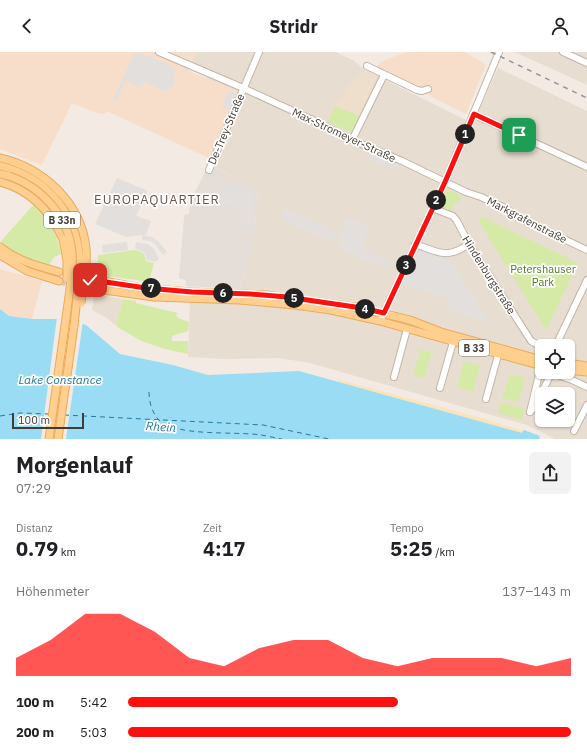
<!DOCTYPE html>
<html lang="de">
<head>
<meta charset="utf-8">
<style>
	:root { --surface:#fff; --page:#f2f2f2; --text:#202124; --muted:#757577; --accent:#ff0f0d }
	body { margin:0; font-family:"IBM Plex Sans",sans-serif; background:var(--page); color:var(--text); height:100vh; display:flex; flex-direction:column; font-size:15px; white-space:nowrap }
	* { box-sizing:border-box; margin:0 }
	p { font-size:13px; color:var(--muted) }
	.icon { flex:none; width:22px; height:22px; fill:none; stroke:currentColor; stroke-width:2; stroke-linecap:round; stroke-linejoin:round }
	.map { position:relative; height:387px; overflow:hidden }
	.panel { display:flex; flex-direction:column; background:var(--surface); flex:1 }
	.panel>* { flex:none }
	.controls { position:absolute; left:535px; top:287px; display:grid; gap:8px }
	.controls a { display:grid; place-items:center; width:40px; height:40px; border-radius:6px; background:var(--surface); box-shadow:0 1px 3px #0004; font-size:20px }
	.scale { position:absolute; left:12px; bottom:10px; width:72px; box-sizing:border-box; padding-left:4px; border:2px solid #443b33; border-top:0; font-size:11px; line-height:14px; white-space:nowrap; color:#443b33; -webkit-text-stroke:3px #fff; paint-order:stroke }
	.pin { position:absolute; display:grid; place-items:center; width:34px; height:34px; color:#fff; margin:-17px; border-radius:8px; box-shadow:0 2px 6px #0006 }
	.km { position:absolute; width:20px; height:20px; margin:-10px; border-radius:50%; background:#222; color:#fff; font-size:11px; line-height:20px; text-align:center }
	.round { display:grid; place-items:center; flex:none; width:42px; height:42px; border-radius:6px; background:var(--page) }
	.head { display:flex; align-items:center; justify-content:space-between; height:68px; padding:0 16px }
	h1 { font-size:22px; font-weight:700; line-height:30px }
	.figures { display:grid; grid-template-columns:repeat(3,1fr); gap:6px; height:68px; padding:4px 16px }
	.figures div { display:grid; align-content:center }
	.figures b { font-size:20px; font-weight:700 }
	.figures small { font-size:11px; font-weight:400 }
	.figures p { font-size:11px }
	.chart { height:112px; padding:8px 16px }
	.chart p { display:flex; justify-content:space-between }
	.chart svg { width:100%; height:72px; margin-top:4px; fill:var(--accent); opacity:.7 }
	ul { padding:0 16px; list-style:none; font-size:13px }
	li { display:grid; grid-template-columns:64px 48px 1fr; align-items:center; height:30px }
	li i { height:10px; border-radius:5px; background:var(--accent) }
	header { display:flex; justify-content:space-between; align-items:center; height:52px; padding:0 16px; background:var(--surface); font-size:18px; font-weight:700 }
	.map>svg:first-child { display:block }
</style>
</head>
<body>
<header><svg class="icon" aria-label="back" viewBox="0 0 24 24"><path d="M15 5l-7 7 7 7"/></svg>Stridr<svg class="icon" aria-label="person" viewBox="0 0 24 24"><circle cx="12" cy="8" r="4"/><path d="M4 21q1-7 8-7t8 7"/></svg></header>
<div class="map">
<svg width="587" height="387" viewBox="0 0 587 387">
	<rect width="100%" height="100%" fill="#f3ebe3"/>
	<g fill="#e7ddd0" fill-rule="evenodd">
		<path d="M196 0H335L353 8 365 18 377 24 464 67 474 70 498 16 587 59V387H555L527 373 310 311 279 306 224 307 188 305 190 249 235 250 253 195 258 139 215 115 232 81 217 72 205 28 210 19 191 11ZM542 294H568V320H542ZM542 342H568V368H542Z"/>
		<path d="M514 0H587V33L537 10Z"/>
		<path d="M94 242 123 247 116 274 107 266 92 258Z"/>
	</g>
	<g fill="#f7decb">
		<path d="M0 0H196L188 19 238 39 239 42 211 107 106 59 104 62 96 61 72 51 42 113 0 97Z"/>
		<path d="M407 0H464L479 8 486 13 466 62 374 16 382 9Z"/>
		<path d="M0 217 42 229 32 267 9 264 0 257Z"/>
	</g>
	<path fill="#e4ddd8" d="M209 112 258 139 253 195 239 237 186 234V228L179 226 184 165 185 162H189L190 150Z"/>
	<path fill="#eddfcb" d="M365 18 377 24 353 81 328 70 335 54 347 36Z"/>
	<g fill="#d6eaa8">
		<path d="M335 54 360 64 353 81 328 70Z"/>
		<path d="M447 137 462 144 458 151 455 150 451 158 453 159 452 160 440 154Z"/>
		<path d="M35 151C49 169 57 179 61 202L54 205 48 215 21 205 0 192 1 189Z"/>
		<path d="M482 165 578 211 546 278 478 168Z"/>
		<path d="M134 198 139 199 144 202 146 209 154 211 150 226 144 229 97 223 98 203Z"/>
		<path d="M123 247 136 249V251L178 261 176 263 178 266 189 270 188 279 172 284V289H188V302L165 297 141 289 116 274Z"/>
		<path d="M418 297 433 301V303L431 302 424 326 413 323 420 300 417 299Z"/>
		<path d="M464 309 480 313 473 340 457 335Z"/>
		<path d="M510 322 525 326 518 350 505 346 504 348 502 347Z"/>
		<path d="M501 350 525 357 522 368 498 361Z"/>
	</g>
	<path fill="#fbe4ba" d="M337 327 478 365 524 379 523 382 338 330Z"/>
	<g fill="#e2dfdc">
		<path d="M135 0 147 4V3L176 17 173 25 176 27 170 38 167 37 166 40 145 30 139 35 126 28 116 49 113 47Z"/>
		<path d="M228 39 237 42 230 58 222 55Z"/>
		<path d="M370 102 398 114 396 119 368 108Z"/>
		<path d="M117 126 148 139 136 164 151 169 146 183H142L152 185 158 189 167 200 163 203 155 192 150 189 142 188V183L126 185 95 172Z"/>
		<path d="M218 137 253 138 251 175H240L241 155 218 154Z"/>
		<path d="M285 156 338 180 333 191 280 167Z"/>
		<path d="M348 166 367 173 366 177 369 179 361 196 391 209 387 217 339 197 341 194 339 185 345 169Z"/>
		<path d="M127 190 128 198 103 201 102 193Z"/>
		<path d="M136 190 148 192 154 197 159 207 155 210 147 208 145 202 140 198 135 197Z"/>
		<path d="M419 199 450 207 487 266V271L447 258 450 246 402 233Z"/>
	</g>
	<path fill="#9adcf4" d="M0 257 9 264 32 267H70L86 273 120 302 173 313 208 323 299 319 522 381 524 378 540 384 539 387H0Z"/>
	<path fill="#f3ebe3" d="M57 265H70L83 269 66 387H41Z"/>
	<g fill="none" stroke-linecap="round" stroke-linejoin="round">
		<g stroke="#237b9d" stroke-width="1" stroke-dasharray="5 4" stroke-linecap="butt">
			<path d="M149 340C149 350 152 361 159 368 176 385 236 379 261 383 268 384 275 386 282 387"/>
			<path d="M64 363 263 373 329 387"/>
			<path d="M0 364 20 361 49 362"/>
		</g>
		<path stroke="#d0c8c0" stroke-width="7" stroke-dasharray="7 3.5" stroke-linecap="butt" d="M59 229 84 235"/>
		<g stroke="#c1b5a8" stroke-width="8">
			<g id="minor">
				<path d="M159 0 243 36 317 70 352 88 402 109 466 140 481 145 507 157 515 164 587 198"/>
				<path d="M563 0 587 11"/>
				<path d="M367 14 417 38 422 39 428 37"/>
				<path d="M473 62 587 115"/>
				<path d="M352 88 384 23"/>
				<path d="M209 118 259 0"/>
				<path d="M432 156 453 164 457 169 469 192 531 289 542 295"/>
				<path d="M415 192C439 200 446 208 469 192"/>
				<path d="M380 269 445 130 499 0"/>
				<path d="M554 294 558 289 587 228"/>
				<path d="M552 321 572 328 587 335"/>
				<path d="M394 325 407 277"/>
				<path d="M440 336 453 290"/>
				<path d="M486 347 498 303"/>
				<path d="M530 360 541 314"/>
				<path d="M530 360 535 354 552 320"/>
				<path d="M574 379 587 353"/>
			</g>
		</g>
		<g stroke="#ebaa58" stroke-width="9">
			<g id="major">
				<path d="M0 106C43 116 81 150 86 196 87 204 86 212 85 220"/>
				<path d="M0 114C50 126 80 166 80 216"/>
				<path d="M0 122 9 124"/>
				<path d="M0 130C31 138 50 159 63 187"/>
				<path d="M0 195C18 209 37 214 59 220"/>
				<path d="M0 203 27 219 59 229"/>
				<path d="M91 227 142 236 191 240 266 243 361 256 410 268 441 280 542 308"/>
				<path d="M90 236 154 245 240 248 295 253 331 258 380 269 542 314"/>
				<path d="M568 311 587 314"/>
				<path d="M568 318 587 320"/>
				<path d="M49 387 70 237"/>
				<path d="M58 387 74 274"/>
			</g>
		</g>
		<use href="#minor" stroke="#fff" stroke-width="6"/>
		<use href="#major" stroke="#ffcf8f" stroke-width="7"/>
		<path stroke="#949494" stroke-width="1.5" stroke-dasharray="5 5" stroke-linecap="butt" d="M491 0 587 46"/>
		<g stroke="#ebaa58" stroke-width="9" stroke-linecap="butt">
			<g id="major-bridge">
				<path d="M9 124C42 135 68 164 72 200 73 213 71 225 70 237"/>
				<path d="M63 187 67 208V226"/>
				<path d="M81 251 85 220"/>
				<path d="M74 274 80 216"/>
			</g>
		</g>
		<use href="#major-bridge" stroke="#ffcf8f" stroke-width="7"/>
	</g>
	<g fill="none" stroke-linecap="round" stroke-linejoin="round">
		<g stroke="#fff" stroke-width="8">
			<path id="route" d="M90 228H92L146 236 192 240 251 242 287 245 362 256 384 261 445 130 474 62 519 83"/>
		</g>
		<use href="#route" stroke="#ff0f0d" stroke-width="5"/>
	</g>
	<g text-anchor="middle" stroke-width="3.5" stroke-linejoin="round" paint-order="stroke">
		<g fill="#fff" stroke="#7c7670" stroke-width="1">
			<rect x="44" y="160" width="36" height="16" rx="3"/>
			<rect x="459" y="288" width="30" height="16" rx="3"/>
		</g>
		<g font-size="10" font-weight="bold" fill="#443b33">
			<text x="62" y="172">B 33n</text>
			<text x="474" y="300">B 33</text>
		</g>
		<g font-size="11" fill="#443b33" stroke="#fff">
			<text transform="translate(226 77) rotate(-67)" y="4">De-Trey-Straße</text>
			<text transform="translate(344 83) rotate(25)" y="4">Max-Stromeyer-Straße</text>
			<text transform="translate(527 168) rotate(27)" y="4">Markgrafenstraße</text>
			<text transform="translate(489 223) rotate(58)" y="4">Hindenburgstraße</text>
		</g>
		<g font-size="11" fill="#507923" stroke="#fff">
			<text x="543" y="221">Petershauser<tspan x="543" dy="13">Park</tspan></text>
		</g>
		<g font-size="12" font-style="italic" fill="#237b9d" stroke="#fff">
			<text x="60" y="332">Lake Constance</text>
			<text transform="translate(161 375) rotate(4)" y="4">Rhein</text>
		</g>
		<g font-size="13" letter-spacing="1" fill="#685749" stroke="#fff">
			<text x="157" y="152">EUROPAQUARTIER</text>
		</g>
	</g>
</svg>
<div class="controls">
<a><svg class="icon" aria-label="locate" viewBox="0 0 24 24"><circle cx="12" cy="12" r="6"/><path d="M12 2v4M12 18v4M2 12h4M18 12h4"/></svg></a>
<a><svg class="icon" aria-label="layers" viewBox="0 0 24 24"><path d="M12 4l9 5-9 5-9-5zM3 14l9 5 9-5"/></svg></a>
</div>
<div class="scale">100 m</div>
<div class="pin" style="left:519px;top:83px;background:#1e9e55"><svg class="icon" aria-label="arrive" viewBox="0 0 24 24"><path d="M6 21V4h12l-3 4 3 4H6"/></svg></div>
<div class="pin" style="left:90px;top:228px;background:#d93025"><svg class="icon" aria-label="check" viewBox="0 0 24 24"><path d="M5 12l5 5 9-10"/></svg></div>
<b class="km" style="left:465px;top:82px">1</b>
<b class="km" style="left:436px;top:148px">2</b>
<b class="km" style="left:406px;top:213px">3</b>
<b class="km" style="left:365px;top:257px">4</b>
<b class="km" style="left:294px;top:246px">5</b>
<b class="km" style="left:223px;top:241px">6</b>
<b class="km" style="left:151px;top:236px">7</b>
</div>
<section class="panel">
<div class="head"><div><h1>Morgenlauf</h1><p>07:29</p></div><a class="round"><svg class="icon" aria-label="share" viewBox="0 0 24 24"><path d="M12 15V3M7 8l5-5 5 5M5 13v7h14v-7"/></svg></a></div>
<div class="figures">
<div><p>Distanz</p><b>0.79<small> km</small></b></div>
<div><p>Zeit</p><b>4:17</b></div>
<div><p>Tempo</p><b>5:25<small> /km</small></b></div>
</div>
<div class="chart"><p><span>Höhenmeter</span>137–143 m</p>
<svg viewBox="0 0 160 44" preserveAspectRatio="none"><path d="M0 44V33L10 22L20 6L30 6L40 17L50 33L60 38L70 27L80 22L90 22L100 33L110 38L120 33L130 33L140 33L150 38L160 33V44z"/></svg>
</div>
<ul>
<li><b>100 m</b>5:42<i style="width:61%"></i></li>
<li><b>200 m</b>5:03<i style="width:100%"></i></li>
</ul>
</section>
</body>
</html>
